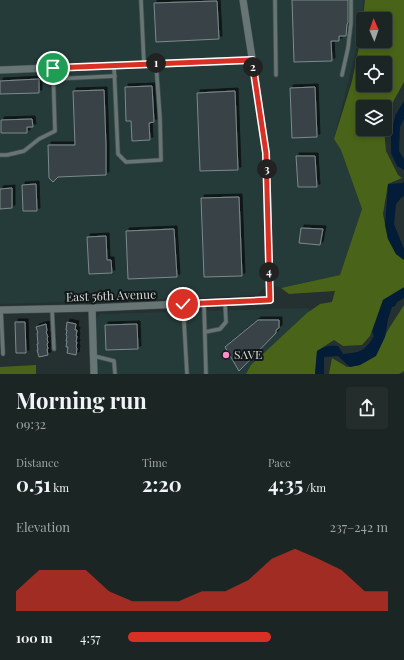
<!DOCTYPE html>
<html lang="en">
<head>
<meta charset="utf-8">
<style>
	:root { --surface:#1b2524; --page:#242d2c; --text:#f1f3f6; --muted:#a0a5a6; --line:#394241; --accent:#d93025 }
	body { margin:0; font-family:"Playfair Display",serif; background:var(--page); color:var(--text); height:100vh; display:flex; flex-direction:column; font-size:15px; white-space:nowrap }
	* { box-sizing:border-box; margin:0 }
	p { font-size:13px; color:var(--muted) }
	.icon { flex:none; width:22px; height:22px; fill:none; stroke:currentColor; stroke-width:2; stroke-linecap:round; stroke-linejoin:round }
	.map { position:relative; height:374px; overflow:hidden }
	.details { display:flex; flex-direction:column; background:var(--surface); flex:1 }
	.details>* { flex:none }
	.needle { width:26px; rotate:358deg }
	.tools { position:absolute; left:356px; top:12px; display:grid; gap:8px }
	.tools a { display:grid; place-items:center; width:36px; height:36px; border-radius:4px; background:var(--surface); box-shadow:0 2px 6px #0003,0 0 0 1px var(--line); font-size:20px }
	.pin { position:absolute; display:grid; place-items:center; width:34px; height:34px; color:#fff; margin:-17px; border:2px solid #fff; border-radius:50%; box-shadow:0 1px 4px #0007 }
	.km { position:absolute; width:20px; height:20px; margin:-10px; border-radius:50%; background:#222; color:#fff; font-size:11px; line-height:20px; text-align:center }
	.round { display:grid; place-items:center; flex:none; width:42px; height:42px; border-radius:4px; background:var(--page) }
	.overview { display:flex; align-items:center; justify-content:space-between; height:68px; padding:0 16px }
	h1 { font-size:22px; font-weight:700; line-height:30px }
	.stats { display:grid; grid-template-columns:repeat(3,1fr); gap:6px; height:68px; padding:4px 16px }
	.stats div { display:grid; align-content:center }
	.stats b { font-size:20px; font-weight:700 }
	.stats small { font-size:11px; font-weight:400 }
	.stats p { font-size:11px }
	.chart { height:112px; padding:8px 16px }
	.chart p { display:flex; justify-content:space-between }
	.chart svg { width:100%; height:72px; margin-top:4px; fill:var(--accent); opacity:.7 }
	ul { padding:0 16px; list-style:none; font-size:13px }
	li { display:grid; grid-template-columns:64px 48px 1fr; align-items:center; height:30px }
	li i { height:10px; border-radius:5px; background:var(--accent) }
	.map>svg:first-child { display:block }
</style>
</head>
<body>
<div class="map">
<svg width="404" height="374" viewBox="0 0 404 374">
	<defs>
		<filter id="shadow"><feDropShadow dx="3" dy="-3" stdDeviation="0" flood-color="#0009"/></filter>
	</defs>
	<rect width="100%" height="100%" fill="#243130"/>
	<g fill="#253b39">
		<path d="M0 0H364L360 34 334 139 341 150 362 209 340 275 281 288 268 284 257 295 194 298 0 304Z"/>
		<path d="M308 308 313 314 249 374H98L96 319 100 314Z"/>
	</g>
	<g fill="#496418" fill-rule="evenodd">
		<path d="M365 0H404V82L394 100 385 123V107H363V129H384L386 151 398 175 402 178 388 184 383 214 388 239 396 254 404 260V287L383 300 370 336 362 345 343 346 334 340 317 351 315 374H246L251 365 307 313 320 304 332 302 335 291 289 294 281 288 340 275 362 209 341 150 334 139 352 81 360 42ZM363 19H385V41H363ZM363 63H385V85H363Z"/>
		<path d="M404 305V371L399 374H329L332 358 347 367 360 365 375 356 388 330Z"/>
		<path d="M36 365V374H0V367Z"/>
	</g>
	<g fill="#031c38">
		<path d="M404 101V119L400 127 399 151 404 159V170L397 166 391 153V131L396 114Z"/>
		<path d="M404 181V196L401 198 396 204 394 224 404 249V260L396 254 388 239 385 225 388 184 403 183Z"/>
		<path d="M403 288H404V298L397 302 395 306 392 307 388 319 385 337 376 356 360 365 350 367 338 356 324 357V374H315L317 351C325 346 329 345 338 346L343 354C361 352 364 352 374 336L372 332 383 300Z"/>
	</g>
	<g fill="#374347" stroke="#7c898e" filter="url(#shadow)">
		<path d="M292 0H348V23L347 24 346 36H339V41H331L332 61 294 62Z"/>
		<path d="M217 1 219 39 156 42 154 3Z"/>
		<path d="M39 79V93L0 94V81Z"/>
		<path d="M152 86 154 122 149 123 150 140 132 141 131 121H126L125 87Z"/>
		<path d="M315 87 317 137 292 138 290 88Z"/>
		<path d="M104 90 106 146V175L58 177 53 182 49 178 48 145H75L73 91Z"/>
		<path d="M235 91 238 170 200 171 197 93Z"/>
		<path d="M32 119 33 127H27V133H1V120Z"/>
		<path d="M296 156H315L317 187H298Z"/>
		<path d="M36 184 37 211H23L22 185Z"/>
		<path d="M12 188V208L0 209V189Z"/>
		<path d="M239 197 242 276 204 277 201 198Z"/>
		<path d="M301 228 323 229 320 245 299 243Z"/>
		<path d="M174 229 177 277 128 279 126 231Z"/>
		<path d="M106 236 107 260H111L112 273 89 274 87 237Z"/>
		<path d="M258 320H279V328L276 330V333L239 371 225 347Z"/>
		<path d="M15 322H25L26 353H16Z"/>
		<path d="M67 322 76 324 75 330H77L76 336H77L76 342H77L76 347 77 348 76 355 67 353 68 347H66L67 341H66L67 336 66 335 67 330H66Z"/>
		<path d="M46 324 47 331 46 332 48 337 47 338 48 343 47 344 48 349H47L48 355 39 357 37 350H38L37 344H38L37 333H38L36 327Z"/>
		<path d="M137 324 138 349 106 350 105 325Z"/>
	</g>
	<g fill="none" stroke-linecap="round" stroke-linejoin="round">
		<g stroke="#444f4e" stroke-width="5">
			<g id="service">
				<path d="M141 0 144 64"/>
				<path d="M275 0 276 75"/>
				<path d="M114 66 118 154 126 162 161 160 160 118 156 63"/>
				<path d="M342 75 348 48 351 23V0"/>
				<path d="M53 79 115 76"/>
				<path d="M0 155H7L24 151 39 139 55 131 53 68"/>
				<path d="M204 303 206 374"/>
				<path d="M183 304 187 374"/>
				<path d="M52 309 54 349"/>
				<path d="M1 310 3 354"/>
				<path d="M205 332 220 329 226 322 225 302"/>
				<path d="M94 356 114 361 115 374"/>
			</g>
		</g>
		<g stroke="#444f4e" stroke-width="8">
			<g id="minor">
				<path d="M0 70 252 60"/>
				<path d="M92 308 94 374"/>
				<path d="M0 310 92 308 270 300 266 153 255 77 243 0"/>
			</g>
		</g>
		<use href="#service" stroke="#677574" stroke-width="3.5"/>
		<use href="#minor" stroke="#677574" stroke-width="7"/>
	</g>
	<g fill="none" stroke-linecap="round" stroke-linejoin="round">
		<g stroke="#fff" stroke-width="8">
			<path id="route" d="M53 68 252 60 266 153 270 300 183 304"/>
		</g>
		<use href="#route" stroke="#d93025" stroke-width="5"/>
	</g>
	<circle fill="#fa8fc7" stroke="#121817" stroke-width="1.5" cx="226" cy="355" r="4"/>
	<g text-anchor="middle" stroke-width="4" stroke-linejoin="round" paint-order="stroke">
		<g font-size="12" fill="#d3dbda" stroke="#121817">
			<text transform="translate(111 296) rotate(-2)" y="4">East 56th Avenue</text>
		</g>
		<g font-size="12" fill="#d3dbda" stroke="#121817" text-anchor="start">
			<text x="234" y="359">SAVE</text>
		</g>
	</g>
</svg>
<div class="tools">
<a><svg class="needle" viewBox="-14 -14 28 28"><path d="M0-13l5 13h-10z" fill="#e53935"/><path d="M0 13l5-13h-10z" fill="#a0a5a6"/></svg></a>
<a><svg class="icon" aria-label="locate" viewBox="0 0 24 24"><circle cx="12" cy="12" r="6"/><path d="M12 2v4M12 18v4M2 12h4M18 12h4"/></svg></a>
<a><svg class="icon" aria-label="layers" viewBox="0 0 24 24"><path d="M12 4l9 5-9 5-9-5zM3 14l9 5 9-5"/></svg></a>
</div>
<div class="pin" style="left:53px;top:68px;background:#1e9e55"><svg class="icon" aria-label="arrive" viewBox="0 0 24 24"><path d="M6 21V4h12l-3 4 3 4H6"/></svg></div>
<div class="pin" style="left:183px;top:304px;background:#d93025"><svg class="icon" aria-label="check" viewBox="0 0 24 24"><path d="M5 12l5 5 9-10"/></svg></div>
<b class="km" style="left:156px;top:63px">1</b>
<b class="km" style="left:253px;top:67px">2</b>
<b class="km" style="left:267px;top:169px">3</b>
<b class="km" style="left:269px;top:272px">4</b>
</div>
<section class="details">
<div class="overview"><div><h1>Morning run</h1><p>09:32</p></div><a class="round"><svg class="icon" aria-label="share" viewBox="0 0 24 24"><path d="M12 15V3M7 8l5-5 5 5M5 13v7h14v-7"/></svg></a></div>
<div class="stats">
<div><p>Distance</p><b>0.51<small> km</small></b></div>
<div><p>Time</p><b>2:20</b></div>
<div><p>Pace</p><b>4:35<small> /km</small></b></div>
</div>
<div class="chart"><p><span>Elevation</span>237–242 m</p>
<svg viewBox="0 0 160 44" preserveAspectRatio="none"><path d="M0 44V32L10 19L20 19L30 19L40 32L50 38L60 38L70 38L80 32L90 32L100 25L110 12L120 6L130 12L140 19L150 32L160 32V44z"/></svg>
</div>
<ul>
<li><b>100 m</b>4:57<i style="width:55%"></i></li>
</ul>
</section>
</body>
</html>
